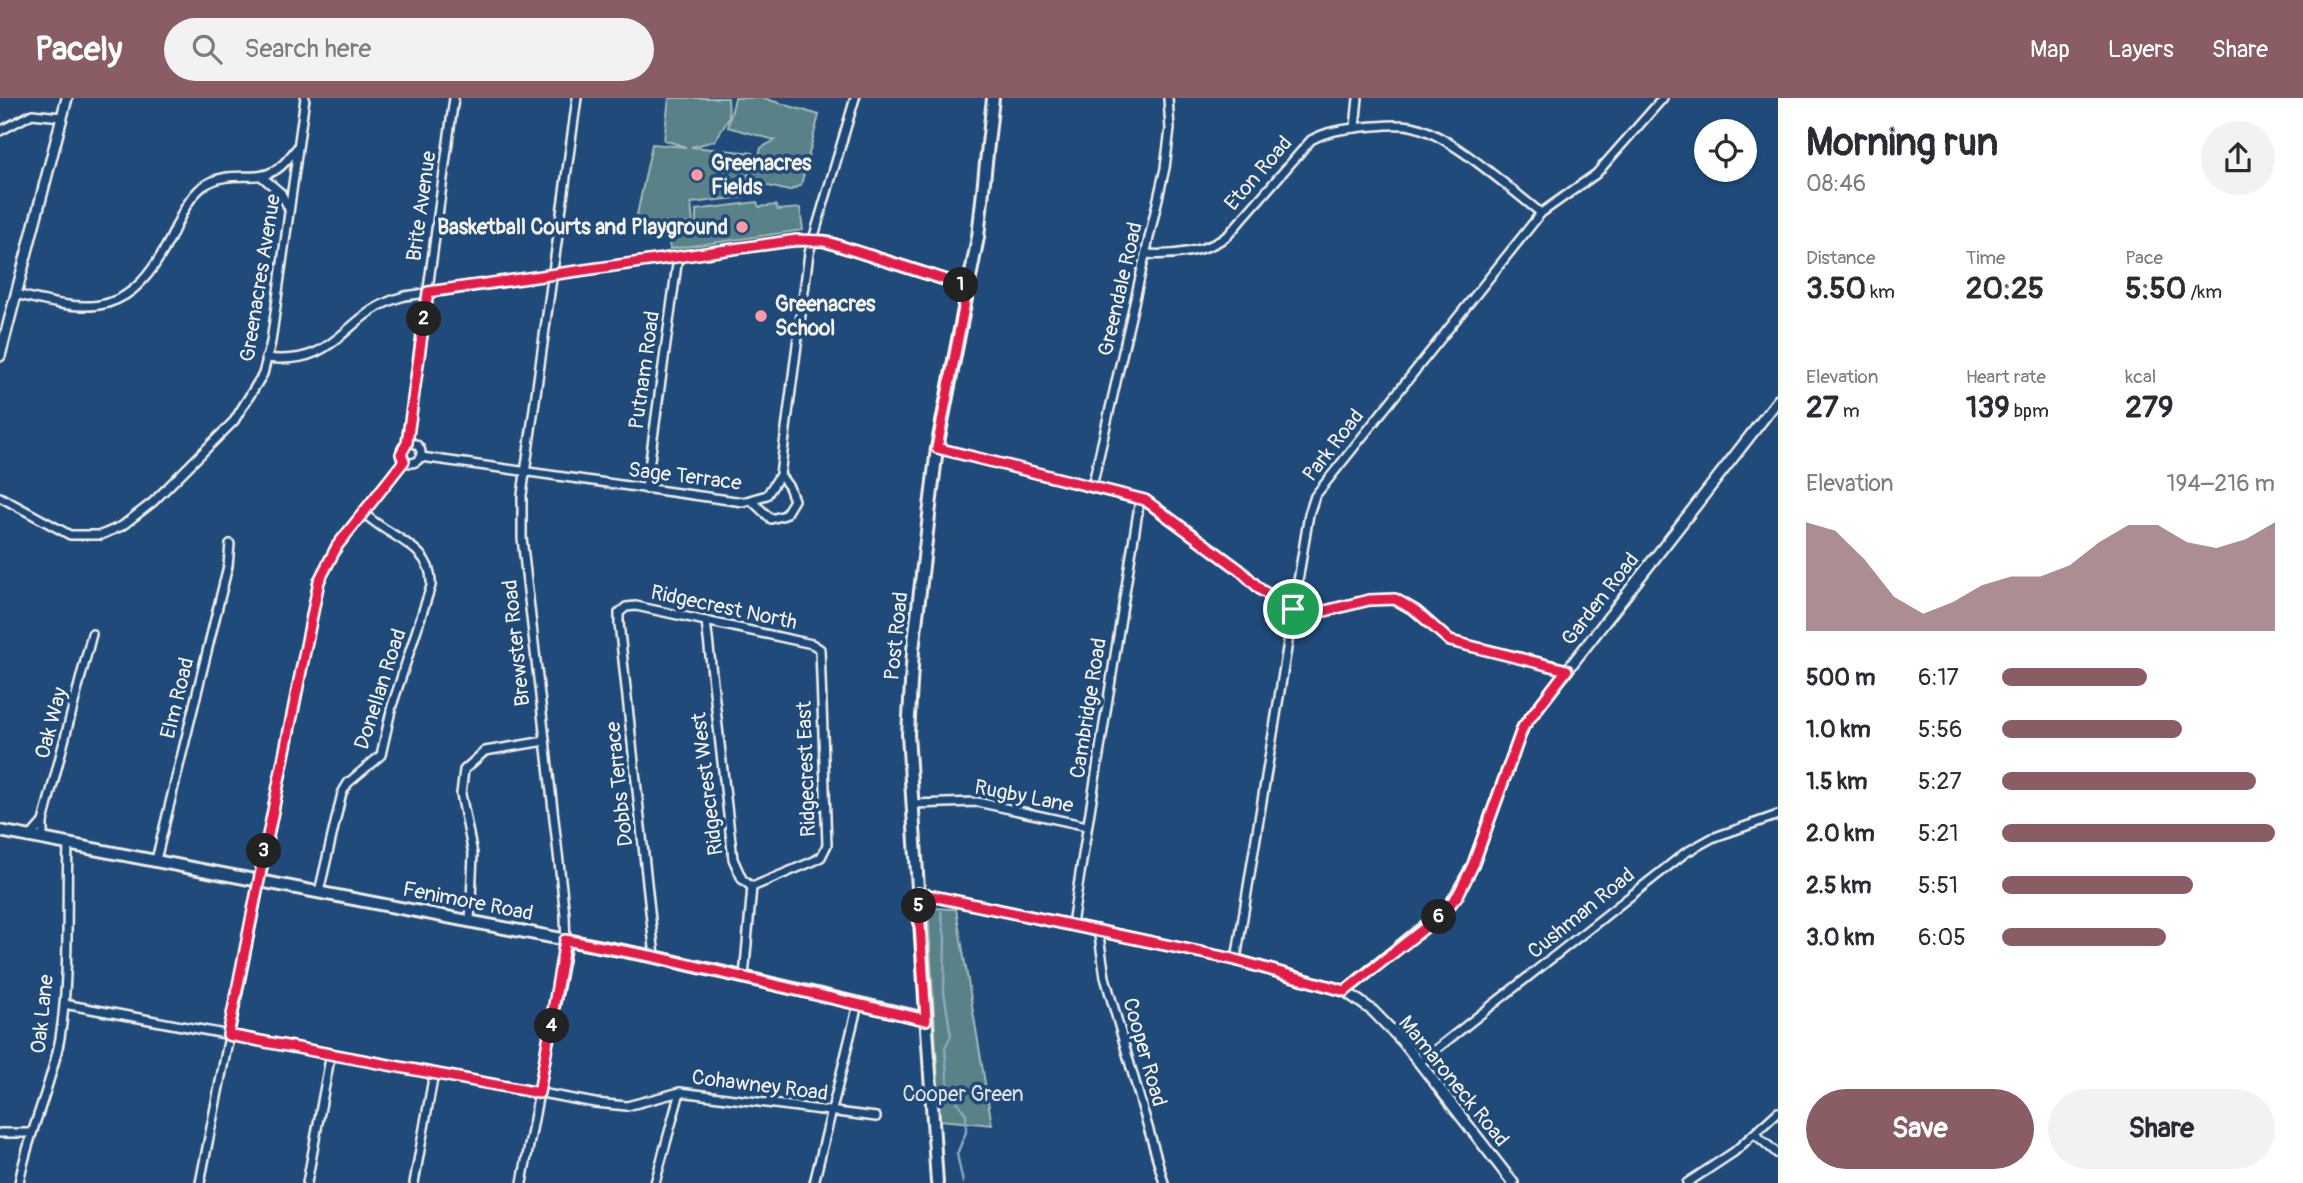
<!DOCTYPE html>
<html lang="en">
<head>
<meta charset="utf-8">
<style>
	:root { --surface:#fff; --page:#f2f2f3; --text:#2b2b33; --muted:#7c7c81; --accent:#8a5d65 }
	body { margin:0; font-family:Pangolin,sans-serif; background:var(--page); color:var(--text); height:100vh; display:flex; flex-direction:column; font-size:26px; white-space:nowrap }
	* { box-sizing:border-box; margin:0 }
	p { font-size:23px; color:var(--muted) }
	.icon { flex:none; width:38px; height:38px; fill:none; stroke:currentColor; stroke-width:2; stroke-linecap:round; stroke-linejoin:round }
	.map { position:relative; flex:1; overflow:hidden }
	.details { display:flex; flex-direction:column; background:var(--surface); width:525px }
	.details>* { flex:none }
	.buttons { position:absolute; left:1694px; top:21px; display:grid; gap:14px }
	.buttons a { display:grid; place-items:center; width:63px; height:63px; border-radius:50%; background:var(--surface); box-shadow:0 2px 5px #0004; font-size:35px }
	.pin { position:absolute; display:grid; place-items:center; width:60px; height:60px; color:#fff; margin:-30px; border:4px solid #fff; border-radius:50%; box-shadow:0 2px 7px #0007 }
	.km { position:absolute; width:35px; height:35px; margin:-18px; border-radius:50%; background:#222; color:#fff; font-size:19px; line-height:35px; text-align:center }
	.round { display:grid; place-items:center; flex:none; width:74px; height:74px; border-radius:37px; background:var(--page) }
	.headline { display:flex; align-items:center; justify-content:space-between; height:119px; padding:0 28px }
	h1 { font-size:38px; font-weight:700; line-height:52px }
	.metrics { display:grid; grid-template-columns:repeat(3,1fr); gap:10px; height:119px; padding:7px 28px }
	.metrics div { display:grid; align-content:center }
	.metrics b { font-size:30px; font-weight:700 }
	.metrics small { font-size:19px; font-weight:400 }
	.metrics p { font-size:19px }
	.chart { height:196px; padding:14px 28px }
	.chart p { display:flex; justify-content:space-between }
	.chart svg { width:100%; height:126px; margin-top:7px; fill:var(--accent); opacity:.7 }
	.action { display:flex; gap:14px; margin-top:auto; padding:14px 28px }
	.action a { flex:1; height:80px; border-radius:42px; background:var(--accent); color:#fff; font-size:28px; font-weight:700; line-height:80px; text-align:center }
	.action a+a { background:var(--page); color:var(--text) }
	ul { padding:0 28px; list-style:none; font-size:23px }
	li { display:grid; grid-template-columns:112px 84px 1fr; align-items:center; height:52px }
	li i { height:18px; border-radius:9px; background:var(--accent) }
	header { display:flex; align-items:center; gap:42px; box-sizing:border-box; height:98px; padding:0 35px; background:var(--accent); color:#fff }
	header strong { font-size:33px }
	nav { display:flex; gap:38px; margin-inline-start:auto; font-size:24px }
	.search { width:490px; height:63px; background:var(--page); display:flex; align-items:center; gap:18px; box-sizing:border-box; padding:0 24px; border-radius:38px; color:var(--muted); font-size:26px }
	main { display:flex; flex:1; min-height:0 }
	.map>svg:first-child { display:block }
</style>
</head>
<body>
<header>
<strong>Pacely</strong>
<div class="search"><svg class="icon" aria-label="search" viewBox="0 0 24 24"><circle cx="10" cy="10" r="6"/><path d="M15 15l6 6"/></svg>Search here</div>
<nav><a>Map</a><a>Layers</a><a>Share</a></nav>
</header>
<main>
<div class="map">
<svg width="1778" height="1085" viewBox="0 0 1778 1085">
	<rect width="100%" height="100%" fill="#1f4a7a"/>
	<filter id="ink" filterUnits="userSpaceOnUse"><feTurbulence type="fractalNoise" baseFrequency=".0143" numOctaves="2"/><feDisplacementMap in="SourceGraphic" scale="14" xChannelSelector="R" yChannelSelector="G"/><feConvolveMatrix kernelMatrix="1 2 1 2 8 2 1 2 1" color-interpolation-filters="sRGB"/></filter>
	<g filter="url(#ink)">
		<g fill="#598188" stroke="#a6b9b8" stroke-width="2">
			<path d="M669 0H728L729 20 715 43 691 49 753 55 744 99 691 105 693 125 634 131 652 46 686 49 664 42Z"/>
			<path d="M735 0H763L819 17 801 87 789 93 752 84 761 50 775 42 728 29Z"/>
			<path d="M757 104 759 109 776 107 778 112 800 110 803 132 670 151 667 132 696 127V112Z"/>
			<path d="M928 810 956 811 992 1027 940 1022Z"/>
		</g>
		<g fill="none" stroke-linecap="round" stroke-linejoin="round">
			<path stroke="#8ca8bf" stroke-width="2.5" d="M941 814 945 840 944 894 951 938 945 949 948 991 966 1016V1034L957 1056 963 1085"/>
			<g stroke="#f4f1e8" stroke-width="12">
				<g id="minor">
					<path d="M1355 30 1358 0"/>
					<path d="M0 33 32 16 61 19"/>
					<path d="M261 78 281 95 289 111"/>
					<path d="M1146 156C1172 158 1209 154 1229 136L1311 42C1327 33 1344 31 1363 29 1379 28 1396 25 1411 28 1448 35 1510 91 1541 115"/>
					<path d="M16 196C95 217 131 218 171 139 179 122 187 101 202 89 229 70 253 85 274 73 284 68 290 58 297 50"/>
					<path d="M266 260C341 269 342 214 405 198L784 144 812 143"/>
					<circle cx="411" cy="355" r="10"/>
					<path d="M407 345 454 0"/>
					<path d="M937 350 1145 403 1240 472 1261 492 1293 511 1325 513 1369 502 1395 501 1416 513 1450 543 1567 571"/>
					<path d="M421 359 743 404 767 397 780 377 809 155 855 0"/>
					<path d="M1092 389 1165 70 1170 31 1168 0"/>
					<path d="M646 391 678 159"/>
					<path d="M0 399 70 437H101L122 428 153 404 234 323 263 276 271 244 305 0"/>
					<path d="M753 404 771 421 785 417 794 402 789 389 780 377"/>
					<path d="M706 523 733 761 742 781 752 789"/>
					<path d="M912 706 977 704 1087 728"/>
					<path d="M29 740 43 724"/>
					<path d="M43 742V724L92 536"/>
					<path d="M156 762 228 468 230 446"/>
					<path d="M319 794 342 695 348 685 381 657 392 608 431 488C434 448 389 440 365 416"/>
					<path d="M470 824 473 756 461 696 464 672 485 653 545 643"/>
					<path d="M1072 826 1140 401"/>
					<path d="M1098 831 1105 879 1164 1085"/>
					<path d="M655 859 619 525V515L626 509 636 508 812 546 820 551 827 747 821 759 814 763 752 789"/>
					<path d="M1236 862 1309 416 1315 398 1541 115 1596 76 1663 0"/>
					<path d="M744 879 752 789"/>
					<path d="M64 906 595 1005 627 1008 680 994 876 1019"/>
					<path d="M1420 964 1685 755 1712 740 1778 717"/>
					<path d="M0 1035H32"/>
					<path d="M1756 1037 1778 1056"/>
					<path d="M19 1085C28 1035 51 990 60 940 70 877 66 810 68 746"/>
					<path d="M200 1085 319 483 337 448 404 363"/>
					<path d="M307 1085 331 955"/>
					<path d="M414 1085 434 975"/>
					<path d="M522 1085 566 851 565 817 522 440V397L577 0"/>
					<path d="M655 1085 680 994"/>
					<path d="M814 1085 858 906"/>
					<path d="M1687 1085 1734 1054 1778 1014"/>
				</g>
			</g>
			<g stroke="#f4f1e8" stroke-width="14">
				<g id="tertiary">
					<path d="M812 143H824L968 189"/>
					<path d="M0 258 67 0"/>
					<path d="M918 795 1232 861 1345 893 1373 913 1404 945 1513 1085"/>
					<path d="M1345 893 1450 807 1473 767 1523 629 1778 302"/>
				</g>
			</g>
			<g stroke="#f4f1e8" stroke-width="16">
				<path id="secondary" d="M0 733 655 859 926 921"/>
			</g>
			<g stroke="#f4f1e8" stroke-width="16">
				<path id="primary" d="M937 1085 908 636 913 552 937 350 978 139 993 0"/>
			</g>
			<use href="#minor" stroke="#1f4a7a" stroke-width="7"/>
			<use href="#tertiary" stroke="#1f4a7a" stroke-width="9"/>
			<use href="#secondary" stroke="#1f4a7a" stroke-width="10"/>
			<use href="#primary" stroke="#1f4a7a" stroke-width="10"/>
		</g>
	</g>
	<g fill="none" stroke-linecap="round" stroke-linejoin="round" filter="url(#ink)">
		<g stroke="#fff" stroke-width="14">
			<path id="route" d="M797 142 824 143 968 189 937 350 1145 402 1240 472 1261 492 1293 511 1325 513 1369 502 1395 501 1416 513 1450 543 1567 572 1523 629 1473 767 1458 797 1441 817 1345 893 1232 861 918 795 926 922 655 859 565 842 539 995 228 937 319 483 337 448 404 363 401 356 407 345 428 194Z"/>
		</g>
		<use href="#route" stroke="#e11d48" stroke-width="9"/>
	</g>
	<g fill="#ff9aa2" stroke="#1f4a7a" stroke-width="2.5">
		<circle cx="697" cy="77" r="7"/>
		<circle cx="742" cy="129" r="7"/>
		<circle cx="761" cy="218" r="7"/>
	</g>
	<g text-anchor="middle" stroke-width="7" stroke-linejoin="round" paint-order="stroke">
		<g font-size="21" font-weight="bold" fill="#f4f1e8" stroke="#1f4a7a" text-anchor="start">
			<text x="711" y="72">Greenacres<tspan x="711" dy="24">Fields</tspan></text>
			<text x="728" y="136" text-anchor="end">Basketball Courts and Playground</text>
			<text x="775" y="213">Greenacres<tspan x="775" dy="24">School</tspan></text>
		</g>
		<g font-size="21" fill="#f4f1e8" stroke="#1f4a7a">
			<text transform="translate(1258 75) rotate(-49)" y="7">Eton Road</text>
			<text transform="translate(421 108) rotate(-82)" y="7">Brite Avenue</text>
			<text transform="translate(260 180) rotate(-81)" y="7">Greenacres Avenue</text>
			<text transform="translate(1120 191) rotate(-77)" y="7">Greendale Road</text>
			<text transform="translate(644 272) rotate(-82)" y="7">Putnam Road</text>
			<text transform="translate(1333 347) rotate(-52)" y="7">Park Road</text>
			<text transform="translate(685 378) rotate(7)" y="7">Sage Terrace</text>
			<text transform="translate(1600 501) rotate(-52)" y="7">Garden Road</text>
			<text transform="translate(724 509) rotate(12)" y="7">Ridgecrest North</text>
			<text transform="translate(896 538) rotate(-84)" y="7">Post Road</text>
			<text transform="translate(516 545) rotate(-96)" y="7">Brewster Road</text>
			<text transform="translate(380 591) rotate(-72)" y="7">Donellan Road</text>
			<text transform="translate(177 600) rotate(-76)" y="7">Elm Road</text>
			<text transform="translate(1088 610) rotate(-81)" y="7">Cambridge Road</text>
			<text transform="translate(51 625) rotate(-75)" y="7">Oak Way</text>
			<text transform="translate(806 671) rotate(-92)" y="7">Ridgecrest East</text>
			<text transform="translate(619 686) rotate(-96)" y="7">Dobbs Terrace</text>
			<text transform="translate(707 686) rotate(-97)" y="7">Ridgecrest West</text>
			<text transform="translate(1024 698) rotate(11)" y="7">Rugby Lane</text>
			<text transform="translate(468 803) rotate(11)" y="7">Fenimore Road</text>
			<text transform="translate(1581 815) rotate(-39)" y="7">Cushman Road</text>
			<text transform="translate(42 916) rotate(-84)" y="7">Oak Lane</text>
			<text transform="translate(1145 954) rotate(74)" y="7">Cooper Road</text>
			<text transform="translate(1454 983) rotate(51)" y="7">Mamaroneck Road</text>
			<text transform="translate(760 987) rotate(7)" y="7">Cohawney Road</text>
		</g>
		<g font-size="21" fill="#dde0da" stroke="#1f4a7a">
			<text x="963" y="1003">Cooper Green</text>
		</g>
	</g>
</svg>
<div class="buttons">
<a><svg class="icon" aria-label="locate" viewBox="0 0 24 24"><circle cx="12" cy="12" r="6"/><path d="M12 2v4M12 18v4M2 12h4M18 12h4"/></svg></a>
</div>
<div class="pin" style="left:1293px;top:511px;background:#1e9e55"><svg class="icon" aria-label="arrive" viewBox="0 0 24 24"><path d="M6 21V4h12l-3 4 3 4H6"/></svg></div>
<b class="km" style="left:961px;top:187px">1</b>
<b class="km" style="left:424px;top:221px">2</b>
<b class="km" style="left:264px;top:753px">3</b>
<b class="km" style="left:552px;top:928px">4</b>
<b class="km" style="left:919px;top:808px">5</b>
<b class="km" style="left:1439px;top:819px">6</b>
</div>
<section class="details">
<div class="headline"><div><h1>Morning run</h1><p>08:46</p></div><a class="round"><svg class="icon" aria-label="share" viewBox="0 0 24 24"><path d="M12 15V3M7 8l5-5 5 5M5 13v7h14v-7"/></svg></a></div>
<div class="metrics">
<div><p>Distance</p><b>3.50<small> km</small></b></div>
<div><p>Time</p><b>20:25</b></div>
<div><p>Pace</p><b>5:50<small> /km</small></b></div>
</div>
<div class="metrics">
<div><p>Elevation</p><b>27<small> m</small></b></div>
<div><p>Heart rate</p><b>139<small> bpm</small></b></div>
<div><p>kcal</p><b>279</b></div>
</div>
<div class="chart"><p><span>Elevation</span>194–216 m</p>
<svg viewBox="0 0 160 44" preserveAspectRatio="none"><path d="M0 44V6L10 9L20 19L30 32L40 38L50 34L60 28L70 25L80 25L90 21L100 13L110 7L120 7L130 13L140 15L150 12L160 6V44z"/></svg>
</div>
<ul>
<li><b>500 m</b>6:17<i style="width:53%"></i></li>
<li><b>1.0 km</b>5:56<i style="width:66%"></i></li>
<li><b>1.5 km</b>5:27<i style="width:93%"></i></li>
<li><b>2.0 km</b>5:21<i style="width:100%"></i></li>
<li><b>2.5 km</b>5:51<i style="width:70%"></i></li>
<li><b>3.0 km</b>6:05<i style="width:60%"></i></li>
</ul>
<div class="action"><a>Save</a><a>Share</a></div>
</section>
</main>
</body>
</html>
